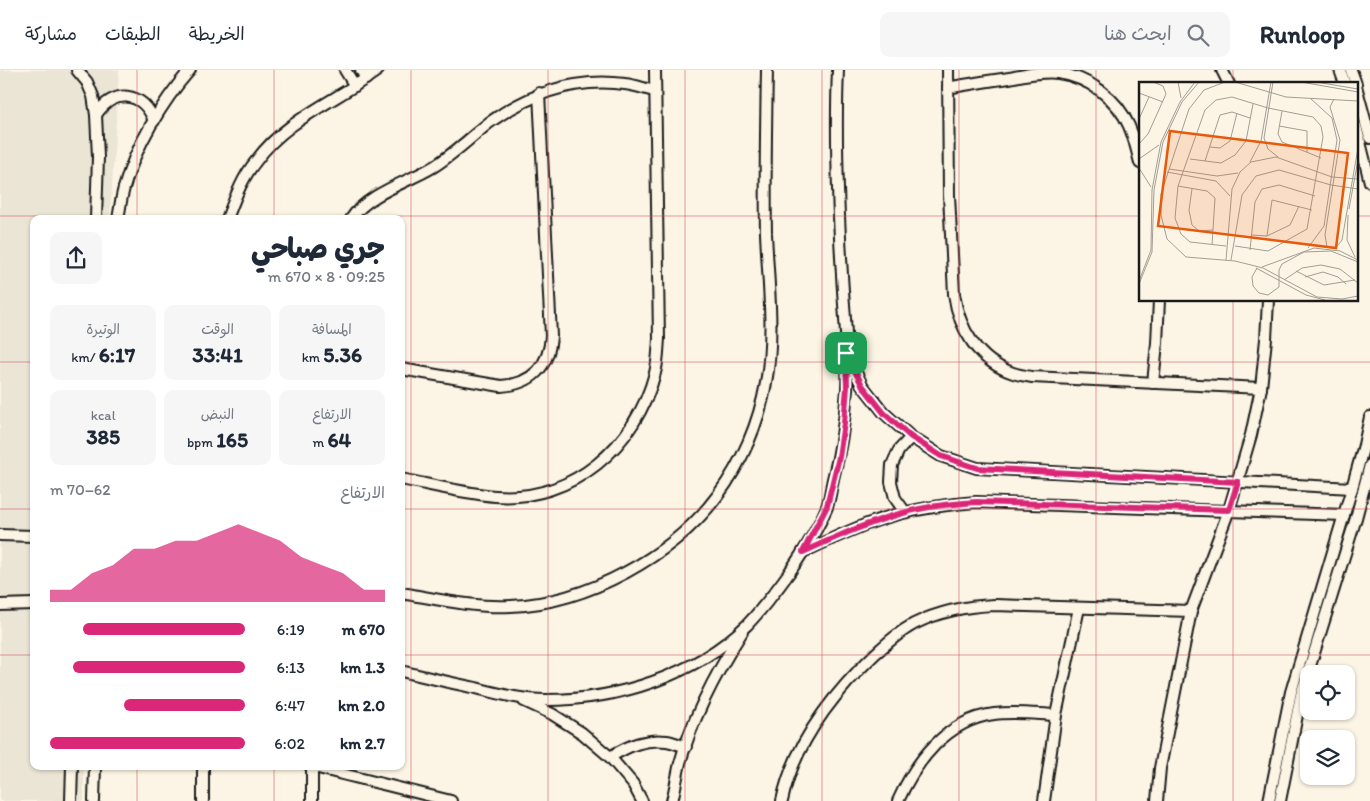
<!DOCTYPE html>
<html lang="ar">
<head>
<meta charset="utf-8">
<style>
	:root { --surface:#fff; --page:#f6f6f7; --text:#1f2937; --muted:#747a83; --line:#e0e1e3; --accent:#db2777 }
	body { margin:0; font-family:Itim,"Playpen Sans Arabic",sans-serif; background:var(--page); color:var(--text); direction:rtl; height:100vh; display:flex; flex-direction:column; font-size:19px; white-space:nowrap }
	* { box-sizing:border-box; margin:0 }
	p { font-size:16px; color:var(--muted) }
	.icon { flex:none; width:28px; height:28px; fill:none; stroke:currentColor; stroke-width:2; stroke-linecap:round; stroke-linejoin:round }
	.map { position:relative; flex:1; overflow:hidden; direction:ltr }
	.side { position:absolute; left:30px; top:145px; width:375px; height:555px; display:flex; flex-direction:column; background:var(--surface); border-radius:10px; box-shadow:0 1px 4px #0004; direction:rtl }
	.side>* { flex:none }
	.controls { position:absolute; left:1300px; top:595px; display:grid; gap:10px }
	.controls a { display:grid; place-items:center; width:55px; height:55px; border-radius:10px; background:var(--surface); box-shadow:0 1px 4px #0004; font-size:25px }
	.pin { position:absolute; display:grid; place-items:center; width:42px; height:42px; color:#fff; margin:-21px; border-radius:10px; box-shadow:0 2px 8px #0006 }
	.round { display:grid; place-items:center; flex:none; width:52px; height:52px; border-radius:10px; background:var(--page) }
	.overview { display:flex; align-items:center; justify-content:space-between; height:85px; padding:0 20px }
	h1 { font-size:28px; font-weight:800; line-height:38px }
	.metrics { display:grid; grid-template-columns:repeat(3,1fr); gap:8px; height:85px; padding:5px 20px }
	.metrics div { display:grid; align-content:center; border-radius:10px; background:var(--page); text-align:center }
	.metrics b { font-size:21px; font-weight:800 }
	.metrics small { font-size:14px; font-weight:400 }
	.metrics p { font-size:14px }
	.chart { height:140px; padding:10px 20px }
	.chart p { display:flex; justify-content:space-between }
	.chart svg { width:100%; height:90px; margin-top:5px; fill:var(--accent); opacity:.7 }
	ul { padding:0 20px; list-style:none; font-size:16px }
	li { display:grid; grid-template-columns:80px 60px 1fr; align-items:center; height:38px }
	li i { height:12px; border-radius:6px; background:var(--accent) }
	header { display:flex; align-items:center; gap:30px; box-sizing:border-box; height:70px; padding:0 25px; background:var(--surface); border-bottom:1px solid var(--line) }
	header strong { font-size:24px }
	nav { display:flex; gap:28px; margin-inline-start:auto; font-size:18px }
	.search { width:350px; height:45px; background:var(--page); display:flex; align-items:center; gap:12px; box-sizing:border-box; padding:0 18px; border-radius:10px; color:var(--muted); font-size:19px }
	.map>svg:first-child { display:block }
</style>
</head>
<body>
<header>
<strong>Runloop</strong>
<div class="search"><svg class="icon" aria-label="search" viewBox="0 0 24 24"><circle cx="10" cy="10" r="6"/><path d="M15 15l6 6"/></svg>ابحث هنا</div>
<nav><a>الخريطة</a><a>الطبقات</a><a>مشاركة</a></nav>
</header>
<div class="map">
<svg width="1370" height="731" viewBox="0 0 1370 731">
	<rect width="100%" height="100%" fill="#fcf5e5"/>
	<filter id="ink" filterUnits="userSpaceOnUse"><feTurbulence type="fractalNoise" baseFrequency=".02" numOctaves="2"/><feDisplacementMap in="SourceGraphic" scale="10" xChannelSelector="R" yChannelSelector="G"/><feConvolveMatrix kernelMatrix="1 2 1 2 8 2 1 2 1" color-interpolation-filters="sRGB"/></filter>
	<g filter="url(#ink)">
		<path fill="#ebe5d6" d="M0 0H119L110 149H34V696H84V731H0Z"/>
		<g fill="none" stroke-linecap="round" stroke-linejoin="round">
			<g stroke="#1c1c1c" stroke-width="14">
				<g id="street">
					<path d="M77 0 87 12 93 26 96 45 98 87 96 149"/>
					<path d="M345 0 355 16"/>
					<path d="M361 0 366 9"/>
					<path d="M948 0 949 125 954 224C959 259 978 291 1013 303 1019 305 1026 306 1032 307L1261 318"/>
					<path d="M1222 0 1229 14"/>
					<path d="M1340 0 1345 14"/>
					<path d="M1351 0 1356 14"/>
					<path d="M1356 16 1370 68"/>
					<path d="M948 18C968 14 989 11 1009 8 1025 5 1042 1 1058 3 1088 7 1117 28 1129 56 1134 67 1137 80 1140 93"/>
					<path d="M96 45C113 18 143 21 154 51"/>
					<path d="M1356 56 1370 112"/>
					<path d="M118 149C120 139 121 128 124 118 135 77 162 32 190 0"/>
					<path d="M227 149C235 128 242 108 256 91 286 49 338 30 378 0"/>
					<path d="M351 149C367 124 408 112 433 97 454 84 471 67 490 52 531 23 575 7 625 14 635 15 645 19 655 21"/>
					<path d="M847 285 862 315 884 343 911 367 941 386 977 398 1352 418"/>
					<path d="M401 299 501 316C532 314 549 297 551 266L539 23"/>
					<path d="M1153 313 1157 273 1159 230"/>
					<path d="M401 409C432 415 463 423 495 426 573 432 636 376 655 303 658 292 658 280 659 269L655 0"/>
					<path d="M905 442 895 428 891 412 892 395 899 380 911 367"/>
					<path d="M0 465 34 466"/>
					<path d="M803 482C825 472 848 461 870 453 904 440 940 435 976 432L1344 445"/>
					<path d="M401 523C437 529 474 538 511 536 587 533 673 486 718 425 742 393 759 353 766 313 775 264 768 212 766 163 765 108 766 54 767 0"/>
					<path d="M0 535 34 534"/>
					<path d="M401 601C426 607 451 613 476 618 500 624 521 630 546 630 618 630 694 606 747 555 762 539 776 521 789 503 802 484 818 459 827 437 830 428 831 418 833 409 841 379 845 350 847 319 849 283 844 242 842 205 838 137 835 68 838 0"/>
					<path d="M524 631 552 644 582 663 610 687 633 714 642 731"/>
					<path d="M610 687C628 676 645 668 667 671 673 672 680 675 686 677"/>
					<path d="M310 696 451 731"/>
					<path d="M71 731 72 696"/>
					<path d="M94 731 95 696"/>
					<path d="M203 731V696"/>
					<path d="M312 731V697"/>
					<path d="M672 731C675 719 677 706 680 693 693 646 716 603 742 562"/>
					<path d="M782 731C794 673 833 624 875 584 887 573 899 562 914 554 940 541 966 536 995 535L1191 541"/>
					<path d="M898 731C916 691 947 650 994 644 1014 641 1035 644 1056 645"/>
					<path d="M1044 731 1056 645 1079 538"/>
					<path d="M1157 731 1160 698 1191 541 1229 440 1251 365 1261 318 1266 269 1268 230"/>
					<path d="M1269 731 1291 622 1352 418 1364 375 1370 347"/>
					<path d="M1280 731 1301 625 1356 448 1370 395"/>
				</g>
			</g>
			<use href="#street" stroke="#fcf5e5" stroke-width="10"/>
		</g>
	</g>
	<g fill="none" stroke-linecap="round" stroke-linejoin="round" filter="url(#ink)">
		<g stroke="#fff" stroke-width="10">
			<path id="route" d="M846 283 862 315 884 343 911 367 941 386 977 398 1238 412 1229 440 976 432C951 434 927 436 903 443 869 452 836 467 803 482L827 436 839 387 844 353 847 317Z"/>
		</g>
		<use href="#route" stroke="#db2777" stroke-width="6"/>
	</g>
	<path fill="none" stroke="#d1495b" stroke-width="1" stroke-opacity="0.55" d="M137 0V149M274 0V149M411 0V731M548 0V731M685 0V731M822 0V731M959 0V731M1096 0V731M1233 0V14M0 146H1140M1356 146H1370M1233 230V731M0 292H34M401 292H1370M0 439H34M401 439H1370M0 585H34M401 585H1370M137 696V731M274 696V731"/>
	<g transform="translate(1139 12)">
		<rect width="219" height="219" fill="#fcf5e5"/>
		<path fill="none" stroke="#a29e95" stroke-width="1" d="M39 0 42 16M86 0 65 8 50 27 22 112V133L28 157 47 175 96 179 124 186 178 215 203 217 219 214M96 0 147 15 219 19M134 0 125 56 129 67 139 75M162 0 219 10M177 0 219 7M0 11 24 20M143 29 139 52 143 60 182 76M0 37 10 15M140 44 168 49V70M0 62 9 52 27 12 24 4 14 0M71 65 81 66 91 59 98 31M0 77 20 63M51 77 82 81 96 73 107 59 114 22M66 79 81 33 93 30 111 36M111 80 122 59 132 0M0 86 12 105M30 87 78 94 99 91M28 90 77 99 91 114M39 104 68 109 76 116 73 163M53 107 50 128 53 143 60 149 74 148M210 127 219 78M209 133 208 158 216 175M113 153 128 154 151 143 160 124M128 154 133 118 173 128M87 164 51 160 42 152 36 136 39 104 66 28 77 18 93 15 129 26 174 35 182 44 184 55 168 147 129 169 96 164M188 165 186 153 201 58 191 25 195 17M169 166 185 144 198 58 193 36 172 17M196 167 203 158 219 66M111 168 116 120 123 107 140 103 176 114M87 178 93 107 101 90 112 80 137 75 193 95 219 97M92 178 103 113 117 94 140 88 192 103 219 107M123 185 175 166 201 169 219 178M117 186 167 213 186 218M118 186 113 195 114 204 120 211 129 213 140 205V188L143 182 165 170 192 169 219 180M157 189 185 203 216 198M166 195 184 190 199 195 207 202M145 198 163 186 182 183 201 187 219 201M0 199 12 168 13 108 22 60 41 20 56 0M0 202 13 170 15 108 24 60 43 20 60 0"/>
		<path fill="#e8590c" fill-opacity="0.15" stroke="#e8590c" stroke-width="2.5" d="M31 49 209 71 197 166 19 144Z"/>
		<rect width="219" height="219" fill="none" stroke="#1c1c1c" stroke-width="2.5"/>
	</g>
</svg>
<div class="controls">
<a><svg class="icon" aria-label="locate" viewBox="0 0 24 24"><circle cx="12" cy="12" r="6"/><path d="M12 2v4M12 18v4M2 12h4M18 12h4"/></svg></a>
<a><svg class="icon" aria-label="layers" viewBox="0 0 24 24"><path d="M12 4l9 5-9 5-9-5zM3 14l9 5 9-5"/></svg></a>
</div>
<div class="pin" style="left:846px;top:283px;background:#1e9e55"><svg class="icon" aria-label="arrive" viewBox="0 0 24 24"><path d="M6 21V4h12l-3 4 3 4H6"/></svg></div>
<section class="side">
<div class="overview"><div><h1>جري صباحي</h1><p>09:25 · 8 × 670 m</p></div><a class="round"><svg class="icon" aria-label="share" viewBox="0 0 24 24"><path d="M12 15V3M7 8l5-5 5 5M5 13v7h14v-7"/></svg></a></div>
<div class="metrics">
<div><p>المسافة</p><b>5.36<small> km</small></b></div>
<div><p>الوقت</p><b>33:41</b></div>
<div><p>الوتيرة</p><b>6:17<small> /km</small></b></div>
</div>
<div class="metrics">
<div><p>الارتفاع</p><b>64<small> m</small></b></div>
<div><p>النبض</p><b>165<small> bpm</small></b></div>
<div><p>kcal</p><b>385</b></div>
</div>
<div class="chart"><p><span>الارتفاع</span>62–70 m</p>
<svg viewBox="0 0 160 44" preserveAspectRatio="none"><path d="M0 44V38L10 38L20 30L30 26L40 18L50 18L60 14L70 14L80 10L90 6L100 10L110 14L120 22L130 26L140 30L150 38L160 38V44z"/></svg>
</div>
<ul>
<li><b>670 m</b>6:19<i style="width:83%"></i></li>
<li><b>1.3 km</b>6:13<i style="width:88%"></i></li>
<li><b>2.0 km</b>6:47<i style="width:62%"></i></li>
<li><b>2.7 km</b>6:02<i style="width:100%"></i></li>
</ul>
</section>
</div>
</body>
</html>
